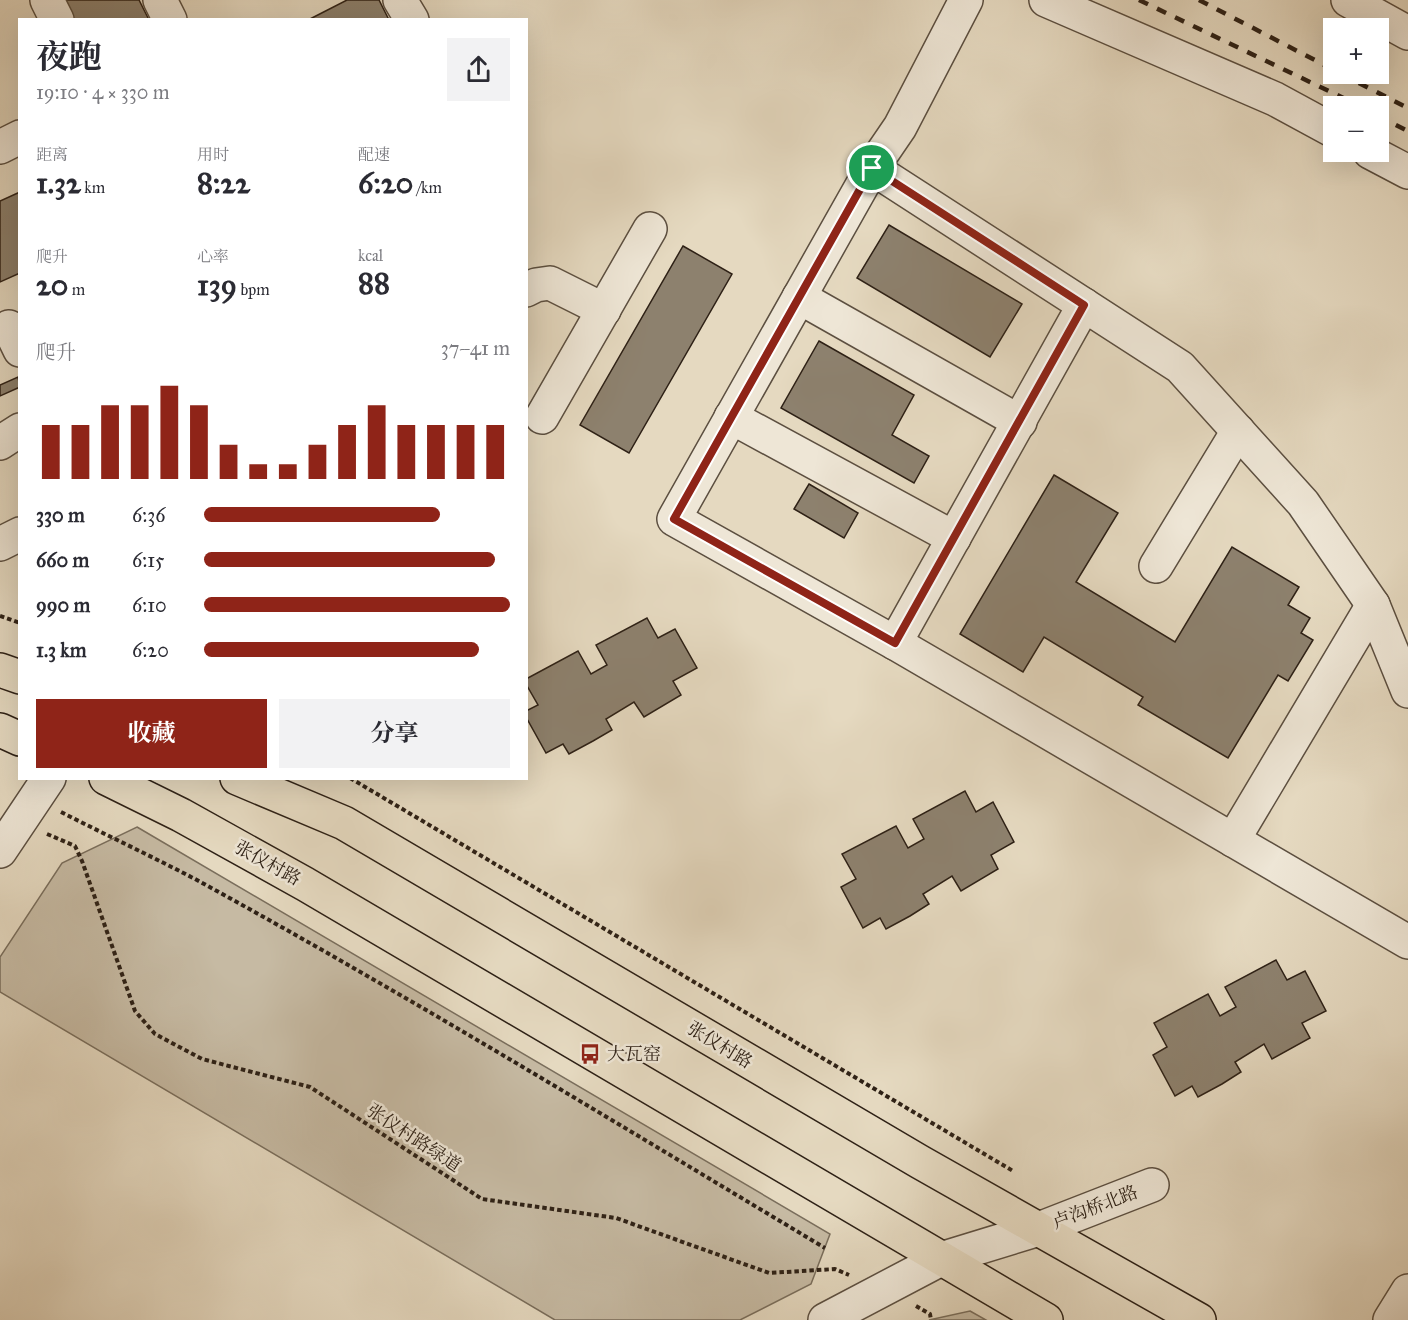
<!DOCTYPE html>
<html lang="zh">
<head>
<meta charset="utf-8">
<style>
	:root { --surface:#fff; --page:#f2f2f3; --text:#2b2b33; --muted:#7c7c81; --accent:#8f2418 }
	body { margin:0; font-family:"IM FELL Great Primer","Noto Serif SC",serif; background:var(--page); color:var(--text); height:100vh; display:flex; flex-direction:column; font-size:22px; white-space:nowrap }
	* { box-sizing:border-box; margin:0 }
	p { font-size:20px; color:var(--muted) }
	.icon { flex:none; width:33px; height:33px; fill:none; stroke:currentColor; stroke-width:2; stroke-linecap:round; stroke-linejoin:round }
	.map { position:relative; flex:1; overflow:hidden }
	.panel { position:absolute; left:18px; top:18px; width:510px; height:762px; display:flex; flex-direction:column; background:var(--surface); border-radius:0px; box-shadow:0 6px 24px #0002 }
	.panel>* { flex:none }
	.fabs { position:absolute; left:1323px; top:18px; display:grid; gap:12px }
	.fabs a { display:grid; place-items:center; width:66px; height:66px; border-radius:0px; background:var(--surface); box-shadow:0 6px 24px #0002; font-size:30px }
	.pin { position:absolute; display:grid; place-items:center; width:51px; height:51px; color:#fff; margin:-26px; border:3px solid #fff; border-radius:50%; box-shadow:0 2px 6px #0007 }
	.round { display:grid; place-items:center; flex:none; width:63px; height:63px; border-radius:0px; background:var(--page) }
	.overview { display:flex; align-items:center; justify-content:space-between; height:102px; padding:0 18px }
	h1 { font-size:33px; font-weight:700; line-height:45px }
	.stats { display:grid; grid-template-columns:repeat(3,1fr); gap:9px; height:102px; padding:6px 18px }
	.stats div { display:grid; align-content:center }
	.stats b { font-size:30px; font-weight:700 }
	.stats small { font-size:16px; font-weight:400 }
	.stats p { font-size:16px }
	.chart { height:168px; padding:12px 18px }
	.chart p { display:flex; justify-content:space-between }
	.chart svg { width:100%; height:108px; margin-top:6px; stroke:var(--accent); stroke-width:6 }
	.button { display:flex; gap:12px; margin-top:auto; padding:12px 18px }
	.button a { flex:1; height:69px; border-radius:0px; background:var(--accent); color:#fff; font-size:24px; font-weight:700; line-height:69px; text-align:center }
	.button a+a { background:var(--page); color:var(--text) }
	ul { padding:0 18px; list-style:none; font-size:20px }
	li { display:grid; grid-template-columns:96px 72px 1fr; align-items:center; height:45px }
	li i { height:15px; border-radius:8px; background:var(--accent) }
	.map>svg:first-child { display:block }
</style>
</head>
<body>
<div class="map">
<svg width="1408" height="1320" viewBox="0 0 1408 1320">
	<rect width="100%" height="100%" fill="#e5d9c0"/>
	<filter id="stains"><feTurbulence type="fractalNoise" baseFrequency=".00333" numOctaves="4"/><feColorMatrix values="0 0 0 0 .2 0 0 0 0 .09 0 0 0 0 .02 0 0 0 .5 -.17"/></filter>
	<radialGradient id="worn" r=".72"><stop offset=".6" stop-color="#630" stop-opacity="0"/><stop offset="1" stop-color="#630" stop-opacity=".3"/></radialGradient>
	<g fill="#c6baa3" stroke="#7a6e5c" stroke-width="1.5">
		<path d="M137 827 830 1234 811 1284 740 1320H555L0 992V957L62 863Z"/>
		<path d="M970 1311 986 1320H929Z"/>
	</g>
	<g fill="#8d816e" stroke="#2e2116" stroke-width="1.5">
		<path d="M59 0H139L149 20H69Z"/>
		<path d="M347 0H379L389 20H308Z"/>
		<path d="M20 192V273L0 282V201Z"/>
		<path d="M889 225 1022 304 990 357 857 278Z"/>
		<path d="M683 246 732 274 629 453 580 425Z"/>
		<path d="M819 341 914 395 892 435 929 456 914 483 781 408Z"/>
		<path d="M18 377 20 387 0 396V385Z"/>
		<path d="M1054 475 1118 513 1076 582 1175 642 1232 547 1299 587 1288 605 1310 618 1301 633 1313 640 1288 681 1278 675 1228 758 1138 705 1143 697 1044 637 1023 672 960 634Z"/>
		<path d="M809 484 858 513 844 538 794 509Z"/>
		<path d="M647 618 658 638 675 629 697 668 673 681 681 695 644 717 634 702 606 719 612 730 593 741 569 754 563 744 546 753 526 717V711L538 705 526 684V679L578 651 591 674 607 665 596 645Z"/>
		<path d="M965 791 976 812 993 802 1014 842 991 855 998 869 961 891 952 876 923 894 929 904 910 916 886 929 880 918 863 928 841 887 856 879 842 854 896 826 908 848 924 839 913 819Z"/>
		<path d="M1276 960 1287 980 1305 971 1326 1011 1302 1023 1310 1038 1272 1059 1264 1044 1235 1062 1241 1072 1222 1084 1198 1097 1192 1086 1175 1096 1153 1055 1167 1047 1154 1023 1208 994 1220 1016 1236 1007 1225 987Z"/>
	</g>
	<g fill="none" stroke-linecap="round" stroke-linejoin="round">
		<g stroke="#5c4f40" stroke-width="36">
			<g id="minor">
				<path d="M47 0 57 20"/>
				<path d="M160 0 170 20"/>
				<path d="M400 0 412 20"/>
				<path d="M966 0 900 127 872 168 1180 367 1303 503 1373 605 1408 691"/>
				<path d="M1046 0 1275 99 1334 131"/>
				<path d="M1348 0 1408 33"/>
				<path d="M0 147 20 137"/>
				<path d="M1370 152 1408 172"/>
				<path d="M872 168 674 519 895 643"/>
				<path d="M526 290 536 285 550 283 604 310"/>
				<path d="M799 297 1020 422"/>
				<path d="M1084 305 895 643 1408 942"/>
				<path d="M9 327 20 350"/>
				<path d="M542 417 650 229"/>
				<path d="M731 417 954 538"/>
				<path d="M0 443 20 430"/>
				<path d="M0 544 20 534"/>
				<path d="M1156 566 1238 431"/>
				<path d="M1233 840 1373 605"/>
				<path d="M0 851 49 778"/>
				<path d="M825 1320 941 1259 1039 1229 1152 1185"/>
				<path d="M1390 1320 1408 1291"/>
			</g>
		</g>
		<g stroke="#2e2116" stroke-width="36">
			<g id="major">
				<path d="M0 670 20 677"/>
				<path d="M0 730 20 739"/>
				<path d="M106 778 181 815 305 884 1046 1320"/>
				<path d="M237 778 344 823 920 1162 1199 1320"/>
			</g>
		</g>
		<g stroke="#2e2116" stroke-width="4" stroke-dasharray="4.5 3" stroke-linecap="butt">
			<path d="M0 616 20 623"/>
			<path d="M350 778 1013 1171"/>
			<path d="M61 812C106 835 151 856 195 879 409 996 616 1123 825 1248"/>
			<path d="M47 834 75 846 82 861 135 1011 155 1034 202 1059 310 1087 482 1199 616 1218 769 1273 835 1269 849 1275"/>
			<path d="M916 1306 930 1314 931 1320"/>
		</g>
		<use href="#minor" stroke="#eee6d6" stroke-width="33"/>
		<use href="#major" stroke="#e5d9c0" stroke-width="33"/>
		<g stroke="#2e2116" stroke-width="4.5" stroke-dasharray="10 10" stroke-linecap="butt">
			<path d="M1139 0 1360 106"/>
			<path d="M1199 0 1334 70"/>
			<path d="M1341 74 1408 108"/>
			<path d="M1378 116 1408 131"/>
		</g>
	</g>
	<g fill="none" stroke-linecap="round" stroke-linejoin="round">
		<g stroke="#fff" stroke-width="12">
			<path id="route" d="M872 168 1084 305 895 643 674 519Z"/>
		</g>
		<use href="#route" stroke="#8f2418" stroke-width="8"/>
	</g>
	<defs>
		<g id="bus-bare" transform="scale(1.62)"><path d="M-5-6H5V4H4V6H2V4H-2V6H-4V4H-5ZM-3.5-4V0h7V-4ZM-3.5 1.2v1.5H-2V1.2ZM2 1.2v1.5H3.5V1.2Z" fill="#8f2418" stroke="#eee6d6" stroke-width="2.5" paint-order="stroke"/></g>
	</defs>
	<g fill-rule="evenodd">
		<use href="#bus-bare" x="590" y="1054"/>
	</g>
	<g text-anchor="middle" stroke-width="5" stroke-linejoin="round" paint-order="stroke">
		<g font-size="18" fill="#2e2116" stroke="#eee6d6">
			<text transform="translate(268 863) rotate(29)" y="6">张仪村路</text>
			<text transform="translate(720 1045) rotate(31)" y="6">张仪村路</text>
			<text transform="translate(414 1138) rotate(33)" y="6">张仪村路绿道</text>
			<text transform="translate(1095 1207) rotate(-21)" y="6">卢沟桥北路</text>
		</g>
		<g font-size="18" fill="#2e2116" stroke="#eee6d6" text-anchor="start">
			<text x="607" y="1060">大瓦窑</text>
		</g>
	</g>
	<rect width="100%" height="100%" filter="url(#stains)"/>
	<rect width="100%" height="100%" fill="url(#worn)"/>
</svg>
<div class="fabs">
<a>+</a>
<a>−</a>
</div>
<div class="pin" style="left:872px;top:168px;background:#1e9e55"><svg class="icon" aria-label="arrive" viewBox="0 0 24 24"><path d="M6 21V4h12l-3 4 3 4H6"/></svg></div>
<section class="panel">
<div class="overview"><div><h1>夜跑</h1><p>19:10 · 4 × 330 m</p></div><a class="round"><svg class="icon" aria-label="share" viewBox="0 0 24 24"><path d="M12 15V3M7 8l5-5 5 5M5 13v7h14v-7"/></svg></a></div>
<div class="stats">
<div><p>距离</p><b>1.32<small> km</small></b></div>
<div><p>用时</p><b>8:22</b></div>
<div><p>配速</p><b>6:20<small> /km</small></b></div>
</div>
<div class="stats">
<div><p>爬升</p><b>20<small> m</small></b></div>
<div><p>心率</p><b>139<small> bpm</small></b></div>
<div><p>kcal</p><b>88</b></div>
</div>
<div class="chart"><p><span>爬升</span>37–41 m</p>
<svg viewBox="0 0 160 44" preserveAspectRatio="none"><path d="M5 44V22M15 44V22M25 44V14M35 44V14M45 44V6M55 44V14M65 44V30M75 44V38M85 44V38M95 44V30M105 44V22M115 44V14M125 44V22M135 44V22M145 44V22M155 44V22"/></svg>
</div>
<ul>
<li><b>330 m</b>6:36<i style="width:77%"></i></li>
<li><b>660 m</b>6:15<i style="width:95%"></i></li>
<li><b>990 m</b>6:10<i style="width:100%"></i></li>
<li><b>1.3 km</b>6:20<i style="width:90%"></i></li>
</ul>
<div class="button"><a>收藏</a><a>分享</a></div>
</section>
</div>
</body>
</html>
